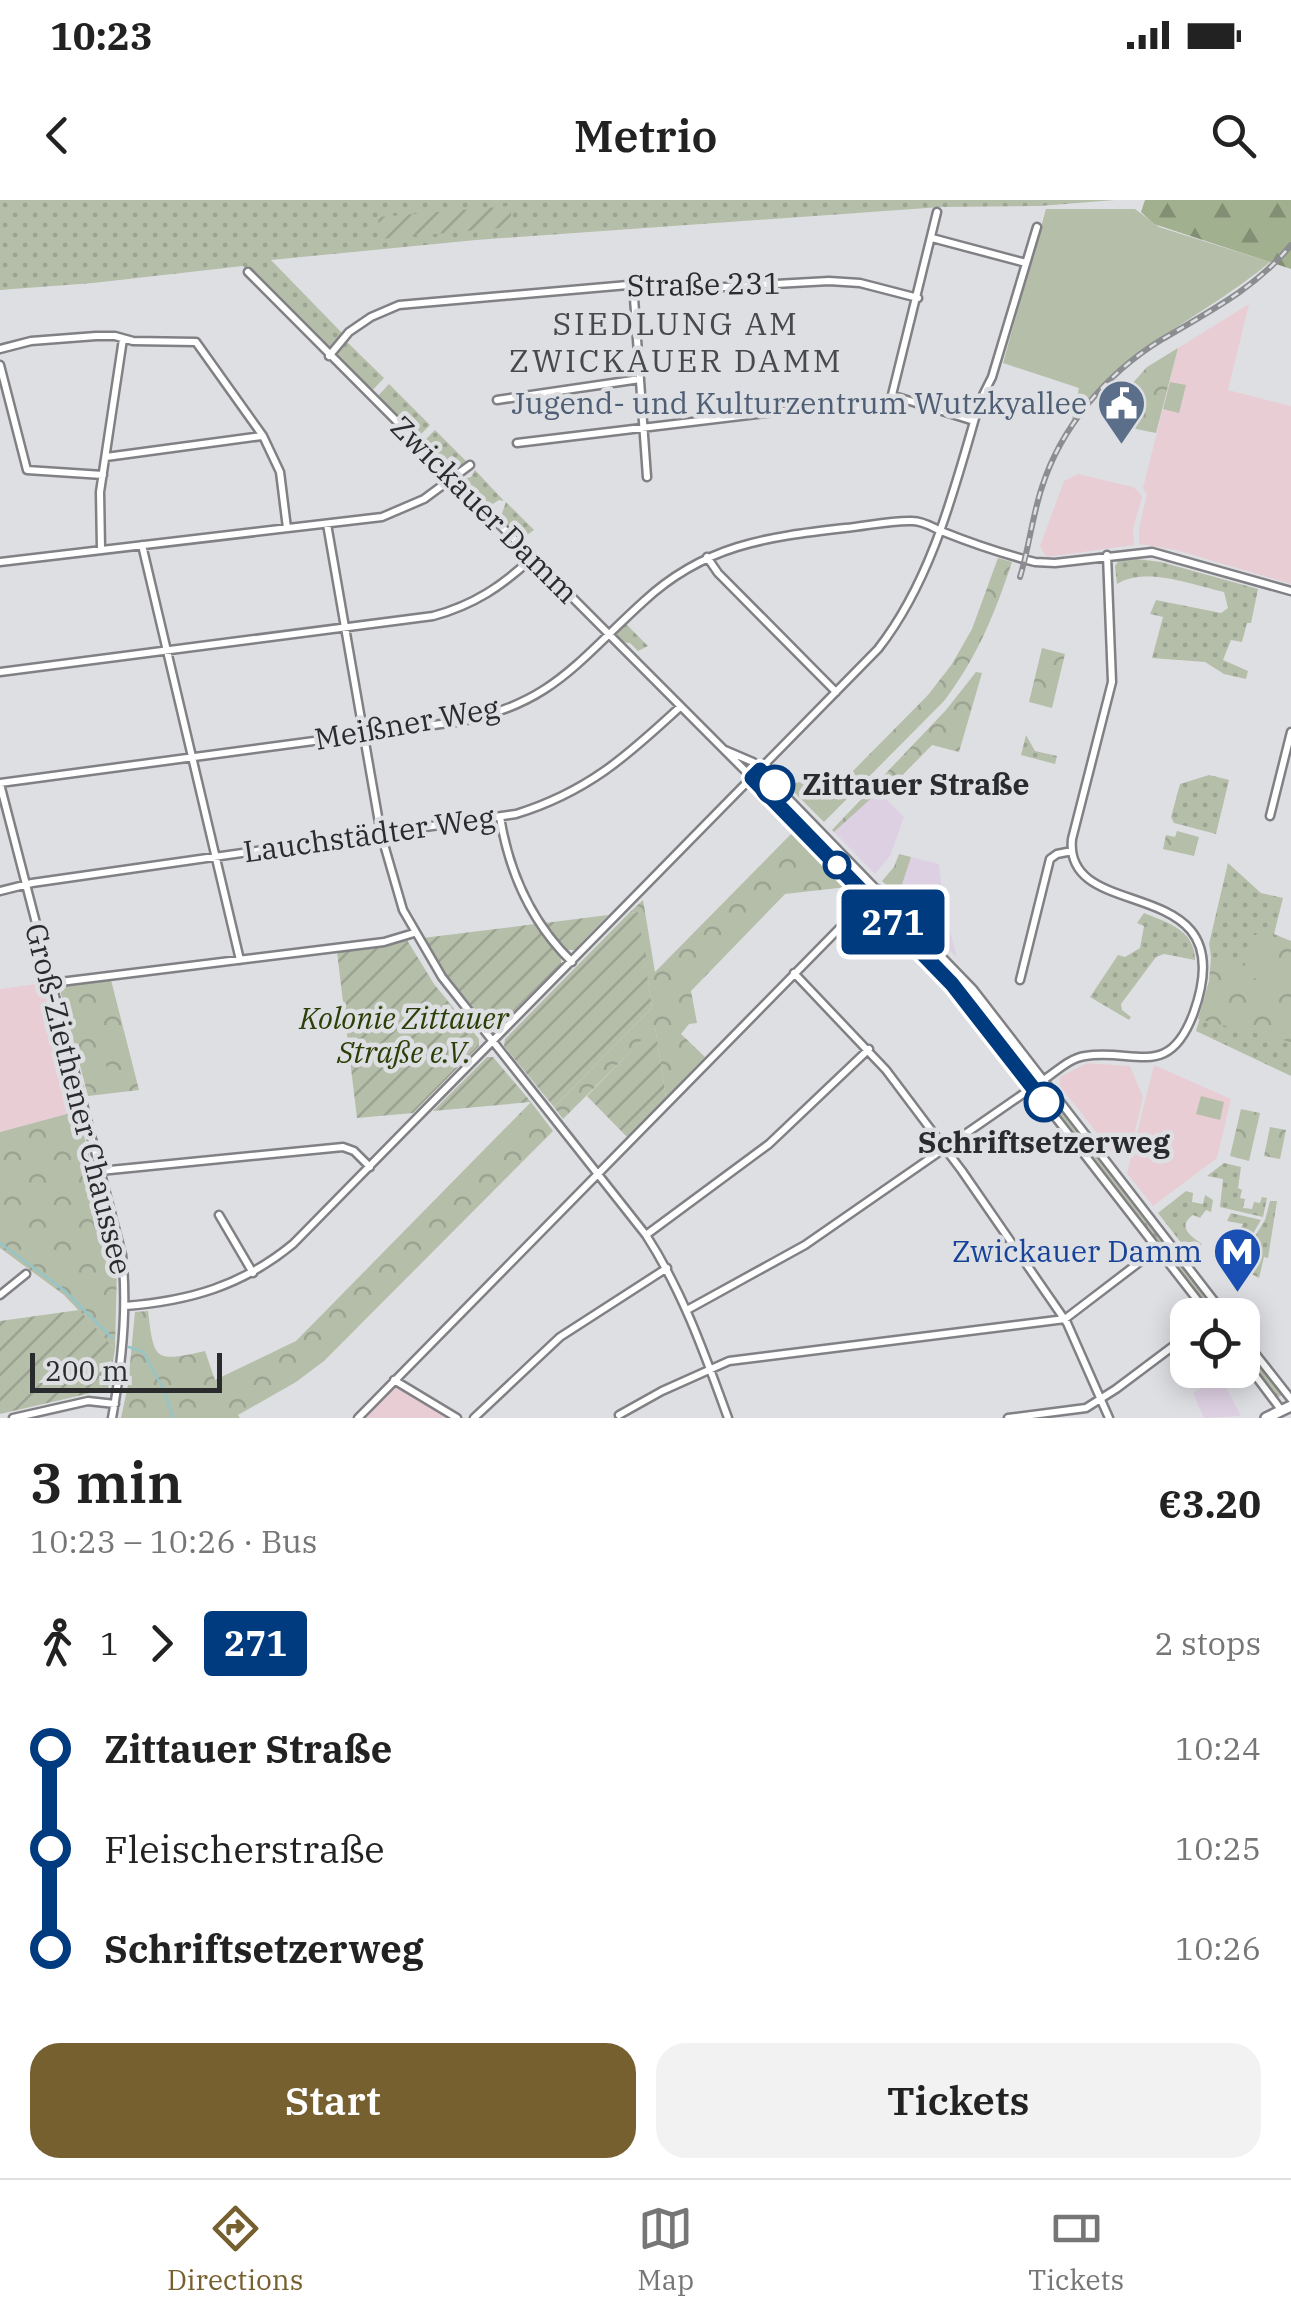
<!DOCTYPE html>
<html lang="en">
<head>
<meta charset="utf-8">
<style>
  body { margin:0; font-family:"IBM Plex Serif",serif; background:#f2f2f2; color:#222; height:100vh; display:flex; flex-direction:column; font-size:38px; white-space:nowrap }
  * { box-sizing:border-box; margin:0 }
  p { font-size:32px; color:#767676 }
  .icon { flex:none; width:55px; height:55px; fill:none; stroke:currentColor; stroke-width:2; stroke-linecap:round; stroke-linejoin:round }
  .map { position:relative; height:1218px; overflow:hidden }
  .panel { display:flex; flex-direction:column; background:#fff; flex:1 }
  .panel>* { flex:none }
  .badge { padding:0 20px; border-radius:8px; font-size:35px; line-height:65px }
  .controls { position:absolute; left:1170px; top:1098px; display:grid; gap:20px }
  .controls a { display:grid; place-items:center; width:90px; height:90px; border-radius:20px; background:#fff; box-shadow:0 5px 25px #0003; font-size:50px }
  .scale { position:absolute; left:30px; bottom:25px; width:192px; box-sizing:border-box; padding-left:10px; border:5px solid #2a2b2c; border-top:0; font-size:28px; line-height:35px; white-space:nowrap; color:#2a2b2c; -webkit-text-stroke:8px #dedfe3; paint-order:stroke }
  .map>.badge { position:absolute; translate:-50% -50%; box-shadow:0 0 0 5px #fff }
  .legs { display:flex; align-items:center; gap:15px; height:110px; padding:0 30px; font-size:32px }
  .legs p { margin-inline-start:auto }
  .overview { display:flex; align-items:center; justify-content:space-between; height:170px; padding:0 30px }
  h1 { font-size:55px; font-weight:600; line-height:75px }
  .primary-button { display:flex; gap:20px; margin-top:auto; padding:20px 30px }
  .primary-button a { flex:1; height:115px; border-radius:30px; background:#776030; color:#fff; font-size:40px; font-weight:600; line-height:115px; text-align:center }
  .primary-button a+a { background:#f2f2f2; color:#222 }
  ul { padding:0 30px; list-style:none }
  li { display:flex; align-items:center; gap:35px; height:100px; font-size:38px }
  li i { display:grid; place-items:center; width:15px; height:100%; margin:0 12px; background:currentColor }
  li i::after { content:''; width:25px; height:25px; margin:-12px; border:8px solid; border-radius:50%; background:#fff }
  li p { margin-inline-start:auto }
  li:first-child i { background:linear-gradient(#0000 50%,currentColor 0) }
  li:last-child i { background:linear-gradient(currentColor 50%,#0000 0) }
  .status { display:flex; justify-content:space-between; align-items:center; height:70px; padding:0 50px; background:#fff; direction:ltr }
  .status svg { height:28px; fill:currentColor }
  header { display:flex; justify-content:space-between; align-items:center; height:130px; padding:0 30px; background:#fff; font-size:45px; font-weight:600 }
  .tab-bar { display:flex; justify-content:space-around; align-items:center; height:140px; border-top:2px solid #e0e0e0; background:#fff; font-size:28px; color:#767676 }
  .tab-bar a { display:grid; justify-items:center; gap:5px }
  .tab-bar .active { color:#776030 }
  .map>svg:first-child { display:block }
</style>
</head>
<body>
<div class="status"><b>10:23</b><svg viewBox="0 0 49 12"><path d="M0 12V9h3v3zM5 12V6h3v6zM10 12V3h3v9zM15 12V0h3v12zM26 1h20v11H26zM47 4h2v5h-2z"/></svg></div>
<header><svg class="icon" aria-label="back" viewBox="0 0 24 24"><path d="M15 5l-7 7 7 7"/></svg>Metrio<svg class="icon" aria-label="search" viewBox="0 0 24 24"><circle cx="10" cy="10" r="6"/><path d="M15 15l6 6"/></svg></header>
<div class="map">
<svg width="1291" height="1218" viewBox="0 0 1291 1218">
  <defs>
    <pattern id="grass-dots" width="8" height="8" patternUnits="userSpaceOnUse" patternTransform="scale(2.5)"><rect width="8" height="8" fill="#b5bea9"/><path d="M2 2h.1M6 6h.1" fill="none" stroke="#9ca392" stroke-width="1.8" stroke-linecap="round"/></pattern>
    <pattern id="forest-firs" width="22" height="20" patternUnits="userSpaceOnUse" patternTransform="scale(2.5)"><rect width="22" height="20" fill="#a1b08e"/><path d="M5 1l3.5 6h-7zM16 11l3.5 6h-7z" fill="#838f74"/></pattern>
    <pattern id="park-crowns" width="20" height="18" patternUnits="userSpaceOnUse" patternTransform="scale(2.5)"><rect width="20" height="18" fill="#b5bea9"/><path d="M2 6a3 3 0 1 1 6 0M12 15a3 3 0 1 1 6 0" fill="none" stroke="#9ca392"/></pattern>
    <pattern id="garden-furrows" width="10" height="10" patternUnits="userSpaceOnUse" patternTransform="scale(2.5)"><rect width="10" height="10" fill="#b5bea9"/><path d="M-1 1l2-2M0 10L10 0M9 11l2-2" fill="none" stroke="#9ca392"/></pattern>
  </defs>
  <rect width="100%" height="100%" fill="#dedfe3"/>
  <path fill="#ded0e3" d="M874,587L904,617L890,656L875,674L832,630Z
    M911,657L939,664L944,708L957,758L898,697Z
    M1213,1170H1217L1241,1216L1204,1218L1193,1193L1207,1185L1203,1178Z"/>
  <path fill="#e8ced4" d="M1249,104L1228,190L1291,206V384L1176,350L1139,344V328L1147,294L1143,288L1178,148Z
    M1078,274L1133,287L1138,291L1142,297L1133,329L1134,345L1046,357L1040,346L1064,281Z
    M44,783L78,911L0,932V789Z
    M1087,863L1130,866L1143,897L1134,935L1111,951L1060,886V877Z
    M1154,865L1231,899L1217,958L1153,1006L1127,973Z
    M393,1188H398L448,1218H364Z"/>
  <path fill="url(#grass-dots)" d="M0,0H1115L1040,6L941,7L476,40L271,60L343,134L329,153L243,66L93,83L0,90Z
    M345,140L384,178L369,194L338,160L337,152Z
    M389,184L430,225L419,236L378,196Z
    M435,230L468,263L454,274L421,244Z
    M475,270L504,301L499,300L488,307L467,287L464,279L471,277Z
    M506,302L534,330L520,340L500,319Z
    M1137,359L1161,362L1258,389L1251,423H1247L1242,442L1231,440L1223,460L1248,471L1246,479L1224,474L1205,462L1152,458L1163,417L1150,414L1156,400L1221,413L1228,408L1224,392C1193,385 1145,366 1117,384L1115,366L1119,360Z
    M626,424L648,446L638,451L630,443L619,442L616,435Z
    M1026,535L1035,551L1057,556L1055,564L1021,555Z
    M1209,575L1229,580L1216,634L1174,623L1171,617L1180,584Z
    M766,579L867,682L863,687L762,584Z
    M1228,663L1261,693L1283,698L1274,734L1291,741V756L1251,746L1241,780L1291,835V876L1196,831C1204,804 1216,773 1209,744Z
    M884,698L948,764L1046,887L1041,890L955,782L879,703Z
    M1144,713C1168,723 1195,730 1195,760L1164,754L1156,757L1121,804L1122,810L1131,817L1129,820L1090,797L1118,755L1125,757L1140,748L1144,726L1137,723Z
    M1050,891L1176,1055L1171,1060L1044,894Z
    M1224,963L1241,967L1238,988L1242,990L1240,998L1245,999L1243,1008L1252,1009L1254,1002L1260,1003L1262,997L1267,998L1263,1017L1220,1007L1223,979L1207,976Z
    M1186,991L1193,993L1192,1002L1203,1004L1205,995L1213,1000L1211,1012L1206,1010L1200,1018L1193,1015C1176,1027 1192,1037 1202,1044L1199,1055L1193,1058L1158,1013Z
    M1270,1001H1277L1268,1058L1264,1057L1259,1078L1237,1066L1265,1020Z
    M1231,1013L1261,1020L1237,1061L1236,1036L1243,1024L1227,1021Z
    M1179,1060L1222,1115H1213L1174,1064Z
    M1242,1141L1285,1194L1276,1198L1243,1153Z"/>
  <path fill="url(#forest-firs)" d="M1145,0H1291V69L1154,24L1141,12Z"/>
  <path fill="url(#park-crowns)" d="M1178,148L1156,233L1136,229L1115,203L1147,167Z
    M998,358L1012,362C995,413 977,458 944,501L824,622L786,584L848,576L928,495L952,464L972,429Z
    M1042,448L1065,454L1052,508L1029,502Z
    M976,472L982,473L959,552L932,545L882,596L876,594L834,632L832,630L946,510Z
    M1177,631L1199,637L1194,656L1163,649L1166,635L1175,637Z
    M793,632L847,687L785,694L691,791L697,823L689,824L681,834L705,857L666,897L655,827L563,919L554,907L652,808L637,712L629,713L643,700L655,772Z
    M899,654L911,657L898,697L882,681L894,667Z
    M1253,733L1291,743V842L1198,819L1209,781L1211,758L1245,766Z
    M111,780L139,890L88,896L59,786Z
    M531,902L553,931L324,1161L296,1182L238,1215L240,1218H121L128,1185L135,1112L148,1111C154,1162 155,1162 205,1151L215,1180L296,1141Z
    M1241,909L1260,913L1249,961L1230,956Z
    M78,911L117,1067L115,1149L64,1095L0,1048V932Z
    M1270,927L1286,930L1280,959L1264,956Z"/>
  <path fill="url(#garden-furrows)" d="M511,6V27L380,39L378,17Z
    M638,712L652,808L554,907L504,846L505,839L629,713Z
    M608,715L574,750H567L545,723Z
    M535,724L561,756V764L496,829H490L443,770L423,738Z
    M407,740L434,784L479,839V846L413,913L357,918L337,752Z
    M655,826L666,897L627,937L587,896Z
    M487,857H493L531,902L433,911Z
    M79,1110L115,1149L108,1189L0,1214V1121Z"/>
  <path fill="#b5bea9" d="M1046,9H1135L1159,27L1270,62C1202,119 1122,148 1071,223L1079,188L1003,163Z
    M1170,182L1186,185L1179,213L1163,209Z
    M1253,752L1281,759L1275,784L1246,776Z
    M103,850L109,878L90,882L85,854Z
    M1201,896L1224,902L1220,920L1196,914Z"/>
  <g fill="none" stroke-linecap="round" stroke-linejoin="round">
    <path stroke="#95c5c6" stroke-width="2.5" d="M0,1043L64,1090L112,1138
      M129,1147L143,1152L164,1190L173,1218"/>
    <defs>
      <path id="minor" d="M932,38L1026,63
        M248,72L814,640L952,784L1209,1115
        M636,92L634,98L647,277
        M0,149L31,141L96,136H115L133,141L196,142L263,236L280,272L287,328
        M329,156L349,132L371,117L399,105L628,85L636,92L829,81L860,83L918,98
        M0,165L27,270L103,275
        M894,196L974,221
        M497,200L640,179
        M517,243L833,205L888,211L937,12
        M106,257L262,236
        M327,324L381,634L403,710L442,777L646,1035C683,1092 705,1155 728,1218
        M142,345L240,760
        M101,349L100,292L123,139
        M707,357L718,373L836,492
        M0,362L382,317L424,299L470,265
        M0,472L433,416C474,405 502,386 532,358
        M725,550L753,562L973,789L1225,1115
        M0,583L456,522C550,506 578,461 643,402C704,345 766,337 845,328C867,326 891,320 913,321C923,321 932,327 941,331C971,343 1003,354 1035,362L1055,363L1152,352L1291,391
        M0,584L122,1055C128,1109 122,1164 112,1218
        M1270,616L1291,532
        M500,617C509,672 532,723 572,762
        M0,691L32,683L516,614C587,592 626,557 680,507
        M794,773L886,870L962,971L1067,1123L1109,1218
        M1020,780L1050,659L1057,654L1072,651
        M52,783L384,742L414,733
        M1045,879C1057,871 1070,858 1085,856C1135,848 1169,881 1194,812C1245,668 1063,727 1072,639L1112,482L1107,355
        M100,971L343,947L354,951L370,967
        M219,1015L253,1073
        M646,1035L769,944L869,849
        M0,1095L26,1074
        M125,1106C189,1101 242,1086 293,1044L878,449C933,379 955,286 980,201L992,177L1037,27
        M687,1110L805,1045L1033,887
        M1242,1137L1291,1199
        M1242,1158L1282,1211
        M394,1180L457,1218
        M619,1215L662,1191L729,1161L1065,1119L1158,1048
        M13,1218L88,1201L115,1204
        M358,1218L878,689
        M474,1218L560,1137L667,1068
        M1008,1218L1086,1208L1116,1189L1188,1135"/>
      <path id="major" d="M1266,1218L1291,1206"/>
    </defs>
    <use href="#minor" stroke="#818185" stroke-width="11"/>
    <use href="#major" stroke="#818185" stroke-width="14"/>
    <use href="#minor" stroke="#fff" stroke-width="6"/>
    <use href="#major" stroke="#fff" stroke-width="9"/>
    <defs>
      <path id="rail" d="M1020,377C1029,348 1032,317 1042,287C1061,227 1107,173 1161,140C1208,112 1255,89 1291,45"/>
    </defs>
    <use href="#rail" stroke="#8c8d90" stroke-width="6"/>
    <use href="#rail" stroke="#dedfe3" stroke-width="2.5" stroke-dasharray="8" stroke-linecap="butt"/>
  </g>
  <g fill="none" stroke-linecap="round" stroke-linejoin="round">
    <defs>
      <path id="line-1" d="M775,585L760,570L752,578L952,784L1044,902"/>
    </defs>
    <use href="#line-1" stroke="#fff" stroke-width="22"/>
    <use href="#line-1" stroke="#003b80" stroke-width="15"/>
  </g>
  <defs>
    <symbol id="civic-pin" viewBox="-11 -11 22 30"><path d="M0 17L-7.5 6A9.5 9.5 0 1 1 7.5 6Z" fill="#5c6f8a" stroke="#dedfe3"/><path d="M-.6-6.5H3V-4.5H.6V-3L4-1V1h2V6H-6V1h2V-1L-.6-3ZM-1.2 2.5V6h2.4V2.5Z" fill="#fff"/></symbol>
    <symbol id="metro-pin" viewBox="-11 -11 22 30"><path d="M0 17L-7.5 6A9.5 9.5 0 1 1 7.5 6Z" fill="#1a4fb4" stroke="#dedfe3"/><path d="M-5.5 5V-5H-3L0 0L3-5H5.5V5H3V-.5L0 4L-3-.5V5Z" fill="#fff"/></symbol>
  </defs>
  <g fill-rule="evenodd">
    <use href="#civic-pin" x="1094" y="176" width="55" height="75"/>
    <use href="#metro-pin" x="1210" y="1024" width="55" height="75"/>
  </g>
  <g fill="#fff" stroke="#003b80" stroke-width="5">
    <circle cx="775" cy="585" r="18"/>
    <circle cx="837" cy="665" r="12"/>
    <circle cx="1044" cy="902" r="18"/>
  </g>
  <g text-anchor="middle" stroke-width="9" stroke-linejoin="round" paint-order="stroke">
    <g font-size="30" fill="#2a2b2c" stroke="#dedfe3">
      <text transform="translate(704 85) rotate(-1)" y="10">Straße 231</text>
      <text transform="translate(484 310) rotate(45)" y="10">Zwickauer Damm</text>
      <text transform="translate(407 524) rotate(-10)" y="10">Meißner Weg</text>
      <text transform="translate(369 635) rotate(-8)" y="10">Lauchstädter Weg</text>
      <text transform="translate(78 899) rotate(76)" y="10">Groß-Ziethener Chaussee</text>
    </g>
    <g font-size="30" fill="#4e5e75" stroke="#dedfe3" text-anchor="end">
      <text x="1087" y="214">Jugend- und Kulturzentrum Wutzkyallee</text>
    </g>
    <g font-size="30" font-weight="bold" fill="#2a2b2c" stroke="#dedfe3" text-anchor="start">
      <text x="802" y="595">Zittauer Straße</text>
      <text x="1044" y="953" text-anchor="middle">Schriftsetzerweg</text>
    </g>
    <g font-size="30" font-style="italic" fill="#2c3f08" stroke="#dedfe3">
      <text x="404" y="829">Kolonie Zittauer<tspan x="404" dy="34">Straße e.V.</tspan></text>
    </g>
    <g font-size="30" fill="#164399" stroke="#dedfe3" text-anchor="end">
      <text x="1202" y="1062">Zwickauer Damm</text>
    </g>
    <g font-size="32" letter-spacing="2.5" fill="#49494d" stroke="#dedfe3">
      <text x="676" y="135">SIEDLUNG AM<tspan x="676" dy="37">ZWICKAUER DAMM</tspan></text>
    </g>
  </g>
</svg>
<div class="controls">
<a><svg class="icon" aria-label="locate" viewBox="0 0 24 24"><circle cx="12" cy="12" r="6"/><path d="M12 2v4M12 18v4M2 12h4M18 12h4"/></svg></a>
</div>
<div class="scale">200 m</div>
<b class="badge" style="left:893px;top:722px;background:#003b80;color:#fff">271</b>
</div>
<section class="panel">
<div class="overview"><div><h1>3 min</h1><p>10:23 – 10:26 · Bus</p></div><b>€3.20</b></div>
<div class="legs"><svg class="icon" aria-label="walk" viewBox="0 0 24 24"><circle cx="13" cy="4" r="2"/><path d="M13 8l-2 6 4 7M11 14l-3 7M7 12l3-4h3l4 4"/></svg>1<svg class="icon" aria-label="forward" viewBox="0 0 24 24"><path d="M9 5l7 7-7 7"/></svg><b class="badge" style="background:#003b80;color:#fff">271</b><p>2 stops</p></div>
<ul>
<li><i style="color:#003b80"></i><b>Zittauer Straße</b><p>10:24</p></li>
<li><i style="color:#003b80"></i><span>Fleischerstraße</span><p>10:25</p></li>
<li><i style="color:#003b80"></i><b>Schriftsetzerweg</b><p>10:26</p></li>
</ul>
<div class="primary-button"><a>Start</a><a>Tickets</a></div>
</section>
<nav class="tab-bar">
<a class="active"><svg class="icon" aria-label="directions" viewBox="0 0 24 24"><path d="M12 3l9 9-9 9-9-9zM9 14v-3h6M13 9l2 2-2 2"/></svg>Directions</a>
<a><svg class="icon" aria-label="map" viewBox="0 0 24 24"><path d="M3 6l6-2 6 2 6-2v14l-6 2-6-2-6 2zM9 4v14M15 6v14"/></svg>Map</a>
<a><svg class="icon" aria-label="tickets" viewBox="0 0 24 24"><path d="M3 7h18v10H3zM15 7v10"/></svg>Tickets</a>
</nav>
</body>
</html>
